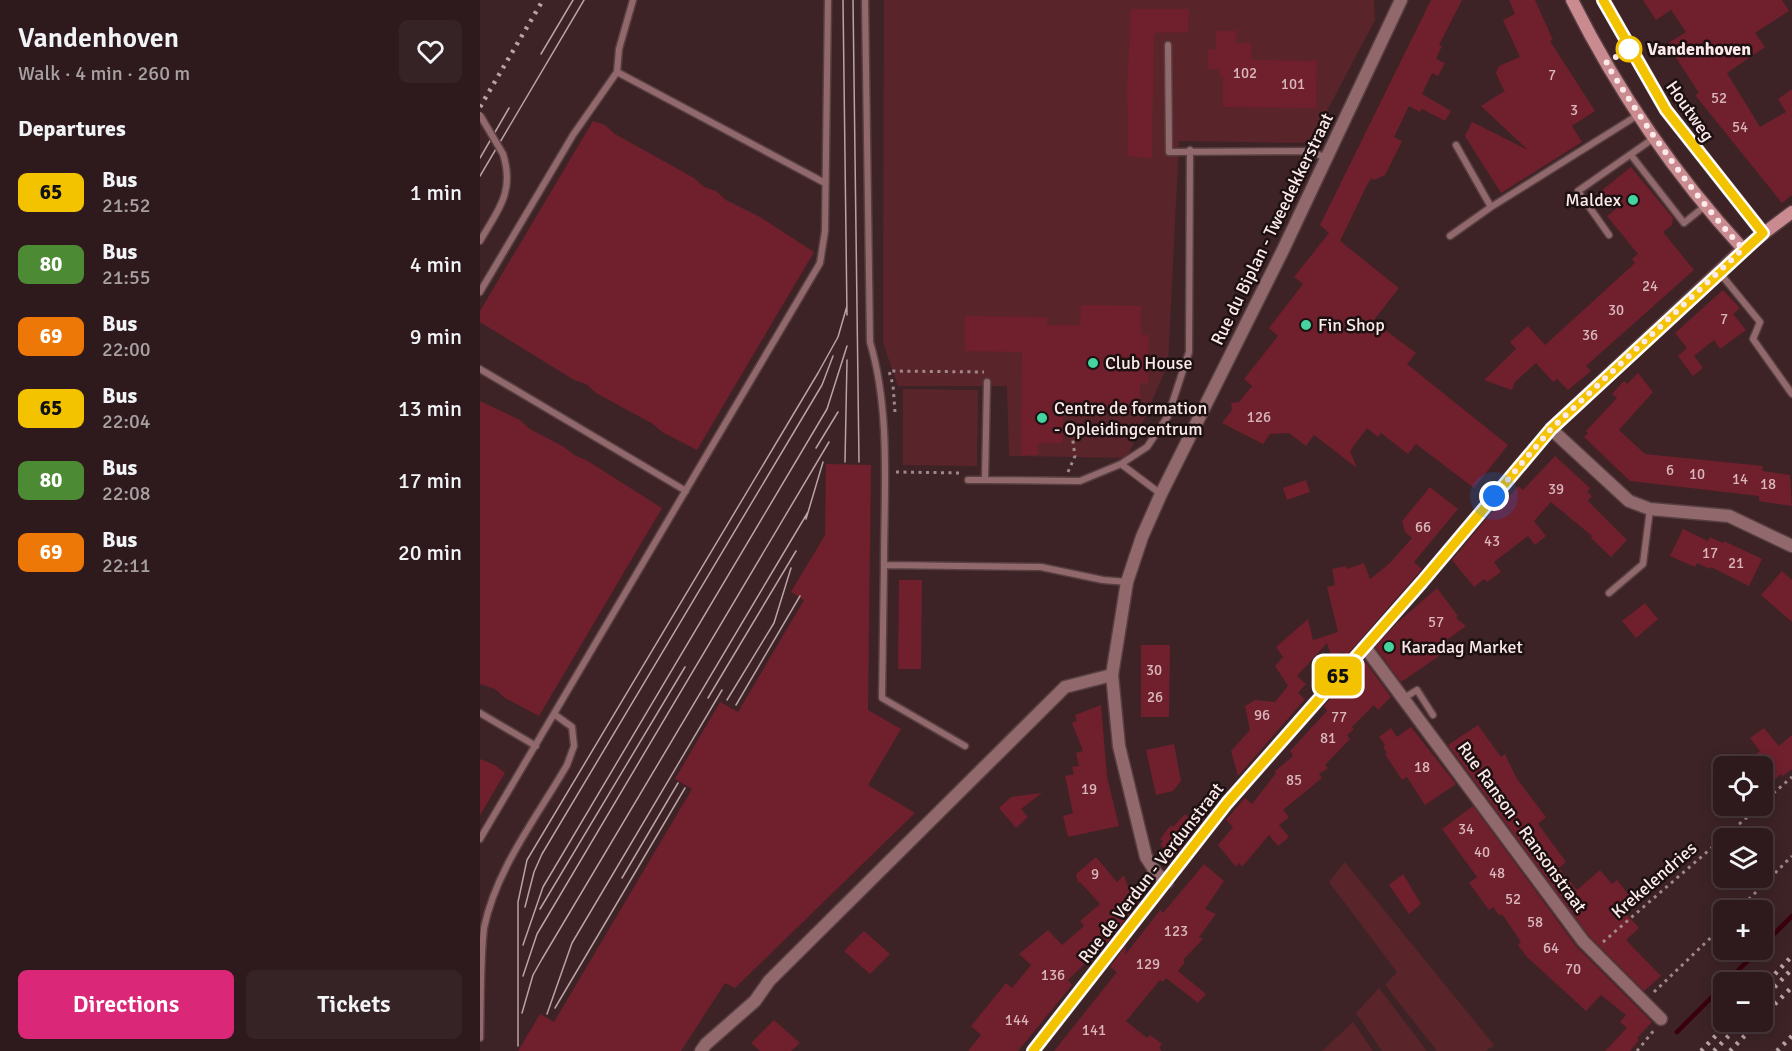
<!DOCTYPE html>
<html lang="en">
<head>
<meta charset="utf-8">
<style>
  body { margin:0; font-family:Signika,sans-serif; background:#362325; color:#f1f3f6; height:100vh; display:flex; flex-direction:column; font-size:22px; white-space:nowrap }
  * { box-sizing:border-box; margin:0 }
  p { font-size:20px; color:#a7a1a3 }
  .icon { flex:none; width:33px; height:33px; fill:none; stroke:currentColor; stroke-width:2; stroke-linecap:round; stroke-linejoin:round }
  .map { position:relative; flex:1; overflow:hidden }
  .sheet { display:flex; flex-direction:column; background:#2e1a1c; width:480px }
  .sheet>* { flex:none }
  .badge { padding:0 12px; border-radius:9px; font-size:21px; line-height:39px }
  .controls { position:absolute; left:1233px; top:756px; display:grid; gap:12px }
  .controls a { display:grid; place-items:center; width:60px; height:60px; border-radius:9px; background:#2e1a1c; box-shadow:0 3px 15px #0003,0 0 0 2px #49383b; font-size:30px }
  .you { position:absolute; width:30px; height:30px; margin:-15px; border:4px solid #fff; border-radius:50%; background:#1a73e8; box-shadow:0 0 0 9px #1a73e833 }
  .map>.badge { position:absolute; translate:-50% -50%; box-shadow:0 0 0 3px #fff }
  h2 { padding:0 18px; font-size:22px; line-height:54px }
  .round { display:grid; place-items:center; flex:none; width:63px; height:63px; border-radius:9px; background:#362325 }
  .summary { display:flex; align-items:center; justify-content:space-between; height:102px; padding:0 18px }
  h1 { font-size:28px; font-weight:600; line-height:45px }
  .button { display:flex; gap:12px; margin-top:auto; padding:12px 18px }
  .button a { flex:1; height:69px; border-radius:9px; background:#db2777; color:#fff; font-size:24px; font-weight:600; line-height:69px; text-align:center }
  .button a+a { background:#362325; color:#f1f3f6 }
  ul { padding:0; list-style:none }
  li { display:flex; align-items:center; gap:18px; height:72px; padding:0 18px }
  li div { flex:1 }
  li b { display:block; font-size:22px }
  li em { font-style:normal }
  li .badge { min-width:66px; font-weight:700; text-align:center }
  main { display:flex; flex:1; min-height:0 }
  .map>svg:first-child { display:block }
</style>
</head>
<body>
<main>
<section class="sheet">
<div class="summary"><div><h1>Vandenhoven</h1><p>Walk · 4 min · 260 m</p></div><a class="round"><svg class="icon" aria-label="heart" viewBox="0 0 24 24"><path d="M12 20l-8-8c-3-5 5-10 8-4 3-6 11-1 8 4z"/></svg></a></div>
<h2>Departures</h2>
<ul>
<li><span class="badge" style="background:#f3c300;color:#111">65</span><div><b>Bus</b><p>21:52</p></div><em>1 min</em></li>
<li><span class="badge" style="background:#4c8b33;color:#fff">80</span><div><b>Bus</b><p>21:55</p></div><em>4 min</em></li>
<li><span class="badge" style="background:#ed7807;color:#fff">69</span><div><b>Bus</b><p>22:00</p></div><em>9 min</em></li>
<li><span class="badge" style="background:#f3c300;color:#111">65</span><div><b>Bus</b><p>22:04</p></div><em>13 min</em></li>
<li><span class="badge" style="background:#4c8b33;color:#fff">80</span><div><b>Bus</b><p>22:08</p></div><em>17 min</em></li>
<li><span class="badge" style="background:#ed7807;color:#fff">69</span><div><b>Bus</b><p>22:11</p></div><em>20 min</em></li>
</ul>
<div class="button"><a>Directions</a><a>Tickets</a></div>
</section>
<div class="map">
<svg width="1312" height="1051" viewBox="0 0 1312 1051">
  <rect width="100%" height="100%" fill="#3d2326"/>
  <path fill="#5a242b" d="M404,0H894L895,20L830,143L699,141L688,364L647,458L529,456L527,386H418L403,343Z
    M423,389L498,390L497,466L423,465Z
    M865,862L1014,1045L1006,1051H957L905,985L917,972L849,882Z
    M899,988L947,1051H902L876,1013Z
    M873,1022L893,1051H842Z"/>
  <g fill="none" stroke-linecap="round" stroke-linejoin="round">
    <path stroke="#39000c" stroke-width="4.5" d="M1282,946L1312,916
      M1246,982L1279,950
      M1197,1032L1244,985"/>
  </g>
  <path fill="#701f2d" d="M951,0H982L959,45L962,46L956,59L965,63L958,76L952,73L942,94L971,111L965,121L942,109L940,112L929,106L914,137L922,141L905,175L894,180L892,178L888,183L860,241L919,288L893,321L936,353L927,364L1028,445L994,488L936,444L928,454L901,433L898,437L887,428L870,451L877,468L834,435L826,446L809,433L790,434L783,444L742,423L752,410L751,403L759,402L772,386L764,379L798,336L789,328L823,284L814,277L849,233L840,225Z
    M1029,0H1055L1073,40L1070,41L1115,111L1092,126L1102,142L1021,193L985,136L992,122L1048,150L1001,106L1023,92L1025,93L1016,73L1019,66L1040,57L1023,20L1035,14Z
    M1163,0H1302L1309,11L1275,33L1285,47L1247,73L1280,127L1306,112L1298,99L1312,89V195L1302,203L1215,95L1219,93L1187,44L1206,32L1191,10L1176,20Z
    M651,9H709L708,32L674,33L672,158L648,156L647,88Z
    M736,31H757L756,43H771V60L837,61L836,108L743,107V77H740V69H728V50L736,49Z
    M113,121L125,125L135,134L214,178L224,187L236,191L246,200L280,217L334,252L217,450L182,432L173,424L116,393L106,384L94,380L0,322V311Z
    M1151,167L1193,218L1192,225L1183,232L1214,270L1106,366L1111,371L1088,390L1077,379L1073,382L1056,363L1035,382L1032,390L1004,380L1036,349L1030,342L1048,326L1065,345L1155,263L1152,259L1158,254L1127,216L1136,209L1121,191Z
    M1243,290L1260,308L1253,314L1266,330L1240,349L1234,340L1214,356L1223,368L1213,376L1198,356L1207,348L1195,333Z
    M601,305L661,306V335H669L668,383H660V412L583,411L582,443H558V455H541L542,352L485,351V316L567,317V325H600Z
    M1158,373L1173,392L1139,430L1165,454L1283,466L1282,471L1310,475L1312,506L1279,501V496L1150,481L1104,437L1108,433L1106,431L1137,398L1132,394L1144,381L1147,384Z
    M0,401L40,420L50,429L84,447L94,455L106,460L182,508L59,716L25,698L15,689L0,684Z
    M1075,456L1110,488L1107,492L1112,496L1108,501L1147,540L1131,557L1111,538L1112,536L1071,502L1054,521L1066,536L1055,545L1048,536L1014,562L1021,572L1007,582L1004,579L994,587L972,560L1021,501L1024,503L1038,486L1043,490Z
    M346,464L391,465L388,710L421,729L388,785L435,813L255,988L245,983L201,1051H38L60,1014L74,1022L212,789L195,779L240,702L258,712L324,600L311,592L345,535Z
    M826,480L830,492L807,500L803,488Z
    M950,487L978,509L934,562L942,569L866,656L864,652L851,656L847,643L817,676L826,684L818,693L825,699L758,776L751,751L770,730L765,706L775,700L795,702L808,686L795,666L803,657L796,647L828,619L833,640L858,632L847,587L855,585L852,569L866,566L867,569L884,563L890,579L909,564L932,538L925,532L922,521Z
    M1203,529L1228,541L1230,537L1243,543L1244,541L1282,559L1269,586L1231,567L1230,569L1217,563L1215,567L1190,556Z
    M1302,571L1312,580V622L1281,595Z
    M419,580H442L441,669H418Z
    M957,588L978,616L976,618L986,626L960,645L965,652L921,682L895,647L917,623Z
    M1165,603L1178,619L1156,638L1142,621Z
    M661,645H690L689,717H661Z
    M884,660L911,697L898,710L894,705L872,727L874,729L867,735L870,739L845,765L848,768L839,774L842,778L803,810L809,817L799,825L809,837L798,846L789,835L762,867L759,863L756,867L738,845L753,827L746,820L765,798L772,804L796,773L794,772L813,756L810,751L847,711L844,706Z
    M621,705L627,777L639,826L588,837L583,816L593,813L585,776L594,774L592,767L599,766L596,753L603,751L592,723L597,721L595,715Z
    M998,725L1021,757L1025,754L1037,779L1066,817L1058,824L1086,862L1079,868L1097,890L1120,870L1132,884L1137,880L1153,900L1142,909L1159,928L1146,940L1181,976L1164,991L1109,936L968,745Z
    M931,727L976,784L945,805L927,777L922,780L905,754L907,753L903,747L905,745L899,737L911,728L917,737Z
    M1284,728L1299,746L1312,735V769L1303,776L1301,774L1282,790V766H1262L1280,751L1270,738Z
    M694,744L701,781L693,791L676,795L666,750Z
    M0,759L15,765L25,773L0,815Z
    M562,793L541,809L548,817L536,828L519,808L531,797Z
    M993,806L1096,946L1172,1022L1157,1038L1159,1040L1150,1051H1125L1147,1028L1140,1022L1146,1015L1121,995L1106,1011L1047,957L1038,945L1041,942L1022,914L1020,916L1013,907L1009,910L989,883L997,877L962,829Z
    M705,814L716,824L694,858L680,845L683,841L680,839L691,825L693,827Z
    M616,857L637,882L644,875L653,902L652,911L612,962L610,959L588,980L592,985L538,1051H488L501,1035L491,1026L526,983L532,988L551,965L539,954L568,930L582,945L604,926L600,921L620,904L601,883L598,882L596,874Z
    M724,864L744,881L725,909L736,914L719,937L723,939L703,960L705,962L698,971L726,994L718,1003L686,978L683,982L680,980L646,1021L667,1038L670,1035L682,1044L679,1048L682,1051H574L637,972L630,967L646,945L645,955L680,910L683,913Z
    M923,874L941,904L929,914L909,885Z
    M384,931L410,954L390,974L364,951Z
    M294,1020L320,1043L311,1051H280L271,1043Z"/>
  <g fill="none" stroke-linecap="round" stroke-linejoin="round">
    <defs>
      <path id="lane" d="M385,0L390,342C411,413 404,491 404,565L561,567L623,580L647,582
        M688,45L689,152L830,151L846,158
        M137,72L345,183
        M976,145L1011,207
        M1151,155L1204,223L1225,206
        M1129,235L1098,191L1174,138
        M970,236L1011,207L1158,115
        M0,241C18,210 35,192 23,154
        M1239,272L1280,322L1273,339L1312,394
        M0,292L93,135L137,72L139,49L153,0
        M0,369L206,491
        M507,382L505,480L600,481L641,464L667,447L688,416L709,352L710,150
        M641,464L681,494
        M488,480H505
        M404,565L402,698L485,746
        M1129,593L1163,564L1170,509
        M924,698L937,690L953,715
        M0,713L56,746
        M0,839L340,263L345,231L348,0
        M0,1038C1,1003 0,963 4,928C16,869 57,817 87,765L94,746L92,727L74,714"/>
      <path id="street" d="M1071,429L1149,501L1170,509L1249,516L1312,546
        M885,647L1103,941L1181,1019
        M687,882L677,874L666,857L639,746L632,675L647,582L662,537L681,494L803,250L921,0
        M221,1051L226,1044L275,1001L289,981L585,687L632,675
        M553,1051L747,803L942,582L1071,429L1263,249"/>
      <path id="secondary" d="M1092,0C1137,90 1195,175 1263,249L1312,212
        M1123,0L1186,110L1283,233"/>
    </defs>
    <use href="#lane" stroke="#583f41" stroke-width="9"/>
    <use href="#street" stroke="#583f41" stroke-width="15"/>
    <use href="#secondary" stroke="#583f41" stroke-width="15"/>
    <path stroke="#9e888a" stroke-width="3" stroke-dasharray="3 4.5" stroke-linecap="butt" d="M415,412L413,385L409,371L504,372
      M416,472L481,473
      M588,472L595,456L591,427H667
      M1282,803L1312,777
      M1258,910L1312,856
      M1123,942L1280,806
      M1174,992L1244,925
      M1157,1051L1175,1029"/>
    <use href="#lane" stroke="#91696c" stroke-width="6"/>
    <use href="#street" stroke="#91696c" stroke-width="12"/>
    <use href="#secondary" stroke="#ca8b90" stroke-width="12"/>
    <path stroke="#b8a3a5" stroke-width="1.5" d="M363,0L367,315
      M373,0L379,462
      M61,54L93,0
      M0,158L29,108
      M0,176L104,0
      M336,448L358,412
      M365,462L367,360
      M326,519L343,462
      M228,698L316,551
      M247,700L294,623L311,568
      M256,705L320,596
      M142,878L198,783
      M45,907L54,872L62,854L342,385L353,356
      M60,909L205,667
      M43,945L63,887L347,409L367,346
      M43,976L57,934L349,442
      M75,1008L205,788
      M42,1013L53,975L62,959L328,512
      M67,1014L92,943L242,690
      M38,1046V902L47,860L338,373L358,337L367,306"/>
    <path stroke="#b8a3a5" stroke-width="4.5" stroke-dasharray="3 6" stroke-linecap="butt" d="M0,107L63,0
      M1295,974L1312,956
      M1282,1000L1312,969
      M1282,1017L1312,987
      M1221,1051L1249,1022
      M1234,1051L1262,1022
      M1250,1051L1278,1022
      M1297,1051L1312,1036"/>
    <defs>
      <path id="lane-bridge" d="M0,115L23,154"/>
    </defs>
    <use href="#lane-bridge" stroke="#583f41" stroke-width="9" stroke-linecap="butt"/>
    <use href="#lane-bridge" stroke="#91696c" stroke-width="6"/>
  </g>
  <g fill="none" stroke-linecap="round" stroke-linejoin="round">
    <defs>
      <path id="line" d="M553,1051L747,803L942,582L1071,429L1283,233L1186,110L1123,0"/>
    </defs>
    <use href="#line" stroke="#fff" stroke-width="14"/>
    <use href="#line" stroke="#f3c300" stroke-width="9"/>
    <path stroke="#fce9ea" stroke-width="6" stroke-dasharray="0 10.8" d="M1014,496L1071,429L1263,249C1211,192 1167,129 1126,63L1149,49"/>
  </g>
  <circle fill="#fff" stroke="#f3c300" stroke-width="3" cx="1149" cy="49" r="12"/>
  <g fill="#45d49f" stroke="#1c1011" stroke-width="2">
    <circle cx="1153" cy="200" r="6"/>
    <circle cx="826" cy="325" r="6"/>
    <circle cx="613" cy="363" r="6"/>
    <circle cx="562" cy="418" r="6"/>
    <circle cx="909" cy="647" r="6"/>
  </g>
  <g text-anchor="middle" stroke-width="5" stroke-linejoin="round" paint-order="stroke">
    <g font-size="15" fill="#d9b6bb">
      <text x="765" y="78">102</text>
      <text x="1072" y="80">7</text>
      <text x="813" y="89">101</text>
      <text x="1239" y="103">52</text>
      <text x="1094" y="115">3</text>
      <text x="1260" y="132">54</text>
      <text x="1170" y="291">24</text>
      <text x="1136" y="315">30</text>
      <text x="1244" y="324">7</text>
      <text x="1110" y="340">36</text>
      <text x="779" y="422">126</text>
      <text x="1190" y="475">6</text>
      <text x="1217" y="479">10</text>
      <text x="1260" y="484">14</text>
      <text x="1288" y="489">18</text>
      <text x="1076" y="494">39</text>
      <text x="943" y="532">66</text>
      <text x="1012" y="546">43</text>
      <text x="1230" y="558">17</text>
      <text x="1256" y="568">21</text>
      <text x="956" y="627">57</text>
      <text x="674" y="675">30</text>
      <text x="675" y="702">26</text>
      <text x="782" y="720">96</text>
      <text x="859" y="722">77</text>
      <text x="848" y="743">81</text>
      <text x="942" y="772">18</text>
      <text x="814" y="785">85</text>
      <text x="609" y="794">19</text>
      <text x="986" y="834">34</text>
      <text x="1002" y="857">40</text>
      <text x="1017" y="878">48</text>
      <text x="615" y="879">9</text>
      <text x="1033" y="904">52</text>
      <text x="1055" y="927">58</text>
      <text x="696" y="936">123</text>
      <text x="1071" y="953">64</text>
      <text x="668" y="969">129</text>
      <text x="1093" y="974">70</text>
      <text x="573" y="980">136</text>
      <text x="537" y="1025">144</text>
      <text x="614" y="1035">141</text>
    </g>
    <g font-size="18" font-weight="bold" fill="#fce9ea" stroke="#1c1011" text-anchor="start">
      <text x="1167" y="55">Vandenhoven</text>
    </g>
    <g font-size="18" fill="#fce9ea" stroke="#1c1011">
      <text transform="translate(1210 111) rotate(55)" y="6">Houtweg</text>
      <text transform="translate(792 229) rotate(-64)" y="6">Rue du Biplan - Tweedekkerstraat</text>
      <text transform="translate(1042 827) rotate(54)" y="6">Rue Ranson - Ransonstraat</text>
      <text transform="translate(671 873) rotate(-52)" y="6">Rue de Verdun - Verdunstraat</text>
      <text transform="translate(1174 880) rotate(-41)" y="6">Krekelendries</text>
    </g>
    <g font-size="18" fill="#fce9ea" stroke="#1c1011" text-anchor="start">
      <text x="1141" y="206" text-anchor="end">Maldex</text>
      <text x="838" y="331">Fin Shop</text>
      <text x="625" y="369">Club House</text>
      <text x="574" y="414">Centre de formation<tspan x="574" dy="21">- Opleidingcentrum</tspan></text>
      <text x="921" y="653">Karadag Market</text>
    </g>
  </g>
</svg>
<div class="controls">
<a><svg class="icon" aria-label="locate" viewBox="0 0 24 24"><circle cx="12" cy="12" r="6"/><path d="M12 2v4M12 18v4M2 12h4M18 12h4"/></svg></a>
<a><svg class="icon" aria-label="layers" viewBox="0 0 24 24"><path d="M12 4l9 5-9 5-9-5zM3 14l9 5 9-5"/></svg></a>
<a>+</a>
<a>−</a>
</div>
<div class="you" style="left:1014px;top:496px"></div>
<b class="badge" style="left:858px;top:676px;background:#f3c300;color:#111">65</b>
</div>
</main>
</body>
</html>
